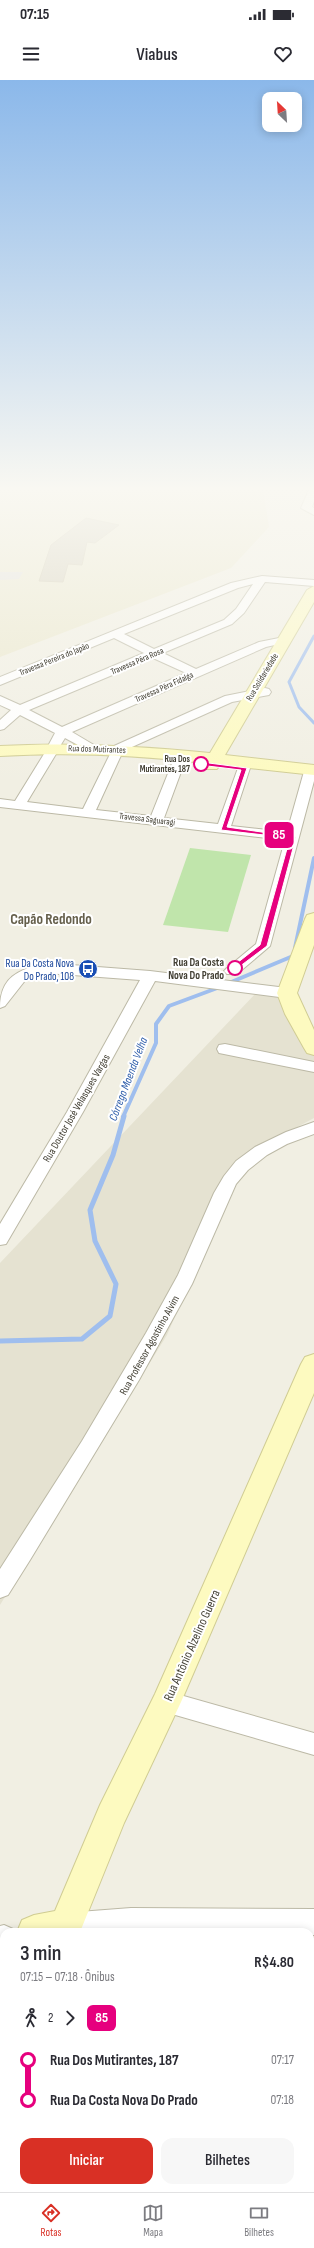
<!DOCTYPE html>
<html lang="pt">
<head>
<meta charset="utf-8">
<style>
  body { margin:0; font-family:"Sofia Sans Condensed",sans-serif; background:#f7f7f7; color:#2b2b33; height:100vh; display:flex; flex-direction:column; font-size:15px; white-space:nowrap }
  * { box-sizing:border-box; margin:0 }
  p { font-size:13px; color:#7c7c81 }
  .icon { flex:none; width:22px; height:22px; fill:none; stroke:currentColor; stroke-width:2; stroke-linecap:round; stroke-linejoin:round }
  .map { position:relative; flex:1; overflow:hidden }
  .panel { position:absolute; left:0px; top:1848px; width:314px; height:264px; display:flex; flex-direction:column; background:#fff; border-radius:12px 12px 0 0; box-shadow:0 2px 10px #0003 }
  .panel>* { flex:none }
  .badge { padding:0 8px; border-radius:6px; font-size:14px; line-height:26px }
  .needle { width:26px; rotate:335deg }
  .fabs { position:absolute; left:262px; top:12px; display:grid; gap:8px }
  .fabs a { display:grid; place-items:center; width:40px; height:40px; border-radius:8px; background:#fff; box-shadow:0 2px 10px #0003; font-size:20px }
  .map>.badge { position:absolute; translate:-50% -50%; box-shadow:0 0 0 2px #fff }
  .legs { display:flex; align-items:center; gap:6px; height:44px; padding:0 20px; font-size:13px }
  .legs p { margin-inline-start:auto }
  .head { display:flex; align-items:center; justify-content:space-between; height:68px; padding:0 20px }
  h1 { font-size:22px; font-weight:600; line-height:30px }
  .primary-button { display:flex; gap:8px; margin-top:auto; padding:8px 20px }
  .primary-button a { flex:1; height:46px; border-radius:12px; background:#d93025; color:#fff; font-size:16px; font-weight:600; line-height:46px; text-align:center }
  .primary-button a+a { background:#f7f7f7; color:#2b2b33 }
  ul { padding:0 20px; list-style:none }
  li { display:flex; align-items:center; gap:14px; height:40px; font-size:15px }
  li i { display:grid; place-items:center; width:6px; height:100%; margin:0 5px; background:currentColor }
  li i::after { content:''; width:10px; height:10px; margin:-5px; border:3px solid; border-radius:50%; background:#fff }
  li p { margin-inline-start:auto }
  li:first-child i { background:linear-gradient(#0000 50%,currentColor 0) }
  li:last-child i { background:linear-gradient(currentColor 50%,#0000 0) }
  .status { display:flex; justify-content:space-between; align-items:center; height:28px; padding:0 20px; background:#fff; direction:ltr }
  .status svg { height:11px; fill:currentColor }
  header { display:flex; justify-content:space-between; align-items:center; height:52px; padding:0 20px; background:#fff; font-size:18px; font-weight:600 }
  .dock { display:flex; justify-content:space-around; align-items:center; height:56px; border-top:1px solid #e1e1e2; background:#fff; font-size:11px; color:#7c7c81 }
  .dock a { display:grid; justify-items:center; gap:2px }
  .dock .on { color:#d93025 }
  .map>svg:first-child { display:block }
</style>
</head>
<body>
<div class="status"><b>07:15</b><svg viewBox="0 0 49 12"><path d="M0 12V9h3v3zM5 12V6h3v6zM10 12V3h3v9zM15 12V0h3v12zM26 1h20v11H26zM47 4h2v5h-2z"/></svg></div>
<header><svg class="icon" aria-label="menu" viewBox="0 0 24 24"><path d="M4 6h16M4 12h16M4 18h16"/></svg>Viabus<svg class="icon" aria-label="heart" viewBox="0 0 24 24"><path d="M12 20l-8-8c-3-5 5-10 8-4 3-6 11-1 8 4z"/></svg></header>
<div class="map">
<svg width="314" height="2112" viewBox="0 0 314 2112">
  <rect width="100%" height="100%" fill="#f1efe3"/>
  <path fill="#e5e2d1" d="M257,912L286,920L314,971V1038L277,1058L240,1089L167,1255L0,1525V1183Z
    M4,1854V2076L0,2078V1855Z"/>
  <path fill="#eae7cc" d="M0,410H263L269,447L231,488L0,577Z"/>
  <path fill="#c0e5ab" d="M190,768L251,775L228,852L163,845Z"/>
  <path fill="#e1e0db" d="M0,492H23L19,499L0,500Z"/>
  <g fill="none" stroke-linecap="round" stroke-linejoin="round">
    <path stroke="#9fbeee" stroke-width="3" d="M314,556L289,602L299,627L314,643"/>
    <path stroke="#9fbeee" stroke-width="4" d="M295,868L314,778
      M229,903L293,876
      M123,1037L156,963V944L169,926L220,907"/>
    <path stroke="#9fbeee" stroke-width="5" d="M0,1261L82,1259L110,1236L116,1204L95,1161L90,1130L113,1075L124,1036"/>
  </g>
  <path fill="#d2cdb8" stroke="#cdc6ac" d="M86,438L119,445L95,463L87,462L82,485L68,484L63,502L39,501L51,465Z"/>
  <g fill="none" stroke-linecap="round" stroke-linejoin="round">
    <defs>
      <path id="street" d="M309,410H314V421L312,427L314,428V435L301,428Z
        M262,496L314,500V506L265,502L244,533L232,544L163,573L196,589L259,562L284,557L290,560L288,562L266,567L72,652L99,668L97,671H89L65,658L57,671H55L56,674L27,722L83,729L114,666L225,616L265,608L269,609L271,612L269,615L232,622L123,671L96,730L151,736L173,681L179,677L185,681L164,738L218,744L238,688L244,684L250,688L231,746L287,752L303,695L304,692H314V701L270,866L237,894H227L224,891L227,888L256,864L285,760L0,727V719L15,721L44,674L48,671L47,668L55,653L20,635L4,649L0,650V640L11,630L0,625V616L20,625L144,573L114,558L0,605V597L231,503ZM253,504L236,529L224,540L154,569L124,554L238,508ZM153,578L186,593L62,647L29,630Z
        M45,883L150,891L287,908L292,910L295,913L292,916L287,918L155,901L83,1032L6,1164L0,1165V1144L67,1032L140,900L46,893L27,898L5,926L0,928C0,897 18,890 45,883Z
        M225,964L314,982V992L219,973L217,969L219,965Z
        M314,1042V1054L287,1064L267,1075L248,1090L236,1104L192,1204L139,1300L30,1480L8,1515L0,1518V1489L82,1361L146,1253L178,1195L214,1113L224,1096L236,1081L255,1067L286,1052Z
        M166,1611L314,1653V1675L158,1630L154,1622L158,1614Z
        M131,1828L314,1829V1855H310V1852H56L53,1846L57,1837L66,1833Z
        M4,1845L13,1849L14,1852H4V1871L0,1872V1846Z
        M244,2108H274L273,2112H243Z"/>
      <path id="secondary" d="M314,506V522L225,675L314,685V695L220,685L217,689H205L203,685L204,683C136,675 68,672 0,676V666C70,662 140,666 210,673L307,510Z
        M314,833V865L297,913L314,950V975L307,973L304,968L285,934L277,913L305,839L307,835Z
        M314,1274V1313L181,1622L124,1743L80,1852H17L22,1840L34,1835L55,1831L100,1725L155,1614L301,1284L305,1277Z
        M4,1967V2025L0,2027V1969Z
        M310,2041L314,2042V2079L310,2078Z
        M4,2060V2096L0,2097V2061Z"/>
    </defs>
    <use href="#street" stroke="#bcb9a6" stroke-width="2"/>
    <use href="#secondary" stroke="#d0cc93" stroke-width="2"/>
    <use href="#street" fill="#fff" fill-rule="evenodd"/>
    <use href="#secondary" fill="#fdfac0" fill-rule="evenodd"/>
  </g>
  <linearGradient id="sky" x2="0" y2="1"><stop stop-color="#8bb8ea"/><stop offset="0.58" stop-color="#f9f8f2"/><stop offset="1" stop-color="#f9f8f2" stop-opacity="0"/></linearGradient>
  <rect width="314" height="705" fill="url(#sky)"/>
  <path fill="#e6007e" stroke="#fff" d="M201,682L247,688L227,747L296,757L267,866L235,890H232V887L260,865L290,758L221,750L241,690L199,685Z"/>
  <defs>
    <symbol id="bus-disc" viewBox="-11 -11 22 22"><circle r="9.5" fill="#1a4fb4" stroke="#fff"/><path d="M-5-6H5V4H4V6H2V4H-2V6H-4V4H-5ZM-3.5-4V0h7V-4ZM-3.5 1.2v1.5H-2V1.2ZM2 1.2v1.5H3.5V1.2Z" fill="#fff"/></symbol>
  </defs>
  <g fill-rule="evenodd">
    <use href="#bus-disc" x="77" y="878" width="22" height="22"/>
  </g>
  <g fill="#fff" stroke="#e6007e" stroke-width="2">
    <circle cx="201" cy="684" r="7"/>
    <circle cx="235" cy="888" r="7"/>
  </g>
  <g text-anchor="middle" stroke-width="4" stroke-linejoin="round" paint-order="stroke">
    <g font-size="9" fill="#423f33" stroke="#fff">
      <text transform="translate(54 579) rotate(-22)" y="3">Travessa Pereira do Japão</text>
      <text transform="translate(137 581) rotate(-23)" y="3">Travessa Pêra Rosa</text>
      <text transform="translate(262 597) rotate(-59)" y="3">Rua Solidariedade</text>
      <text transform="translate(164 607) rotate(-24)" y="3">Travessa Pêra Fidalga</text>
      <text transform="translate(97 669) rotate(2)" y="3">Rua dos Mutirantes</text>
      <text transform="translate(147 739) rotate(7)" y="3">Travessa Saguaragi</text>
    </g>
    <g font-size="9" font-weight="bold" fill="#423f33" stroke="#fff" text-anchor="end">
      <text x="190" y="682">Rua Dos<tspan x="190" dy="10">Mutirantes, 187</tspan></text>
    </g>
    <g font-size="11" font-weight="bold" fill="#423f33" stroke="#fff" text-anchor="end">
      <text x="224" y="886">Rua Da Costa<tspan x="224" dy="13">Nova Do Prado</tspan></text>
    </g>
    <g font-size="11" fill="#164399" stroke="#fff" text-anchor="end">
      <text x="74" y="887">Rua Da Costa Nova<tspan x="74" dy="13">Do Prado, 108</tspan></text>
    </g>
    <g font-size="11" fill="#423f33" stroke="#fff">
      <text transform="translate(76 1028) rotate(-60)" y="4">Rua Doutor José Velasques Vargas</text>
      <text transform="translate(149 1265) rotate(-61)" y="4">Rua Professor Agostinho Alvim</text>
    </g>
    <g font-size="12" font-style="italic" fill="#305fab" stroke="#fff">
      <text transform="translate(128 999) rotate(-69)" y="4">Córrego Moenda Velha</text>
    </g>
    <g font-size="13" fill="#423f33" stroke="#fff">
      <text transform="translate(191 1565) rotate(-66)" y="5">Rua Antônio Alzelino Guerra</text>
    </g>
    <g font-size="15" font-weight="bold" fill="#655f4b" stroke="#fff">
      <text x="51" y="844">Capão Redondo</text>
    </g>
  </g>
</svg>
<div class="fabs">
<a><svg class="needle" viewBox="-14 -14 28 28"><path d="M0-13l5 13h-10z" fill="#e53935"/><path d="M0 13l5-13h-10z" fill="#7c7c81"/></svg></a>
</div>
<b class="badge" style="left:279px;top:755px;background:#e6007e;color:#fff">85</b>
<section class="panel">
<div class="head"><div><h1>3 min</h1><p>07:15 – 07:18 · Ônibus</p></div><b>R$4.80</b></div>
<div class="legs"><svg class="icon" aria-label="walk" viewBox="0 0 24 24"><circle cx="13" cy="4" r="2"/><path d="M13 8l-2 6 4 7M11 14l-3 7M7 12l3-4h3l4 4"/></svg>2<svg class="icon" aria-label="forward" viewBox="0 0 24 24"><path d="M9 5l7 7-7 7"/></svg><b class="badge" style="background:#e6007e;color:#fff">85</b></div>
<ul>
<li><i style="color:#e6007e"></i><b>Rua Dos Mutirantes, 187</b><p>07:17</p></li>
<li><i style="color:#e6007e"></i><b>Rua Da Costa Nova Do Prado</b><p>07:18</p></li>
</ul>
<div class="primary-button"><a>Iniciar</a><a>Bilhetes</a></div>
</section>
</div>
<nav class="dock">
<a class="on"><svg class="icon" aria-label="directions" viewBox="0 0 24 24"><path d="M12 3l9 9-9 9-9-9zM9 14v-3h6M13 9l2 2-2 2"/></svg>Rotas</a>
<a><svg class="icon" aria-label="map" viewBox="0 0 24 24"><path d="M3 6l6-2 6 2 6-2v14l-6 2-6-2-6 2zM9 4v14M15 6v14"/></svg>Mapa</a>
<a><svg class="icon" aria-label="tickets" viewBox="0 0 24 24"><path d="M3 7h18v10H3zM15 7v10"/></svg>Bilhetes</a>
</nav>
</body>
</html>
